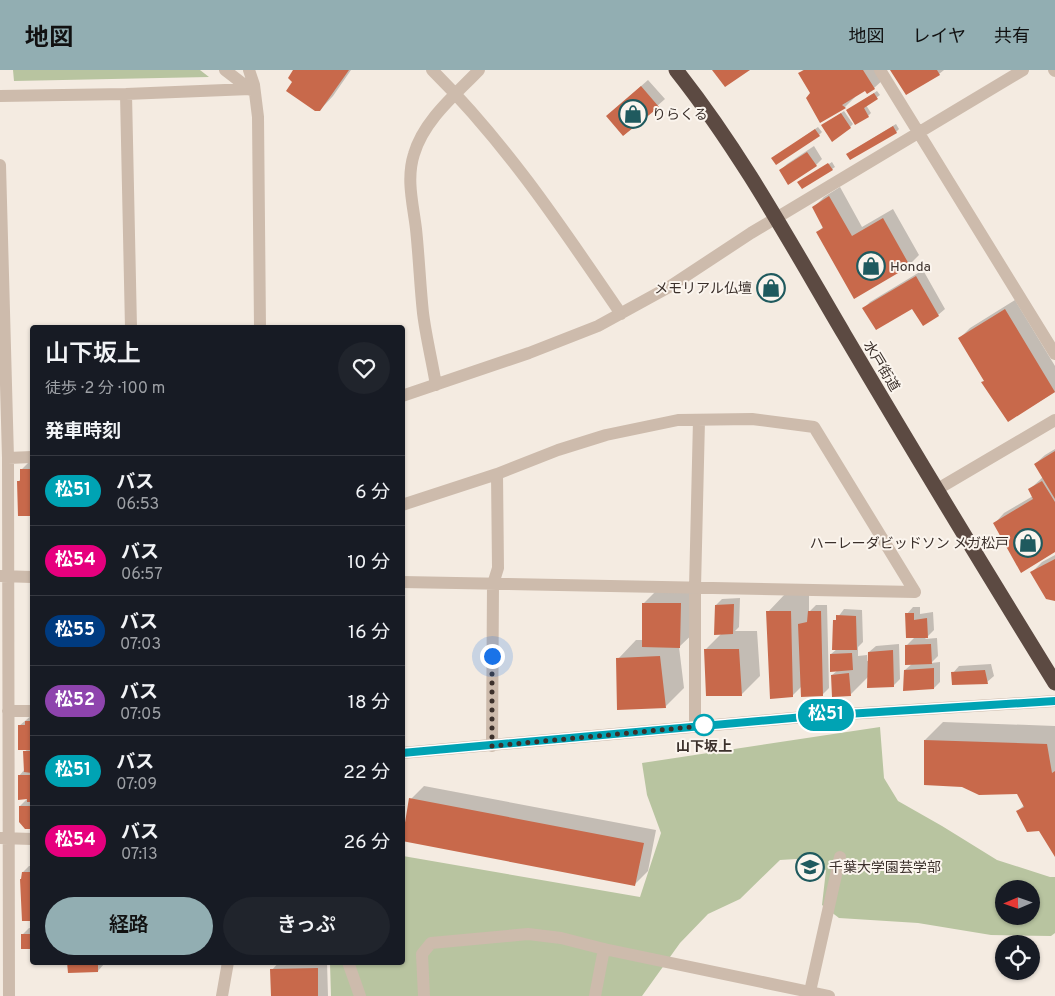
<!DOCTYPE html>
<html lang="ja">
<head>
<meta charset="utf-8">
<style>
  body { margin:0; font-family:Overpass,"Noto Sans JP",sans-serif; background:#20242c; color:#f1f3f6; height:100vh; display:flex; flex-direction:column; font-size:19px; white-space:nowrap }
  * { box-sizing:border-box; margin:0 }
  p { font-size:16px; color:#9ea1a6 }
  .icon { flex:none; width:28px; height:28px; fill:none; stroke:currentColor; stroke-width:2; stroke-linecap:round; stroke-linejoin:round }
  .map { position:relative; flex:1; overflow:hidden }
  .details { position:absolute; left:30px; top:255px; width:375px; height:640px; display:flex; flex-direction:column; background:#171b24; border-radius:5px; box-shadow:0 1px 4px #0004 }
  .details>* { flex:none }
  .badge { padding:0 10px; border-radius:16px; font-size:18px; line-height:32px }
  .needle { width:32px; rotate:268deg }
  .tools { position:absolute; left:995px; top:810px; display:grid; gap:10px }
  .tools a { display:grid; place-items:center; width:45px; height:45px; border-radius:50%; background:#171b24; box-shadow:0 1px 4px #0004; font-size:25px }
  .you { position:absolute; width:25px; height:25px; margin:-12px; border:4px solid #fff; border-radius:50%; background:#1a73e8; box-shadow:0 0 0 8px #1a73e833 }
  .map>.badge { position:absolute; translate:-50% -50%; box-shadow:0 0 0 2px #fff }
  h2 { padding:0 15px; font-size:19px; line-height:45px }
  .round { display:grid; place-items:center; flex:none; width:52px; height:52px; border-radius:26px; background:#20242c }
  .headline { display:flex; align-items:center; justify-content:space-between; height:85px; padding:0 15px }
  h1 { font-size:24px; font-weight:600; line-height:38px }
  .button { display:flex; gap:10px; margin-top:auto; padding:10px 15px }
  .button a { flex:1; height:58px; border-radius:30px; background:#92aeb2; color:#111; font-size:20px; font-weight:600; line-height:58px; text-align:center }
  .button a+a { background:#20242c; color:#f1f3f6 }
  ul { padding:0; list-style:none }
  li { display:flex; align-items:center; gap:15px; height:70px; padding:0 15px; border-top:1px solid #363941 }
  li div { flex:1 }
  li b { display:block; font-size:19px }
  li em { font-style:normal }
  li .badge { min-width:55px; font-weight:700; text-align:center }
  header { display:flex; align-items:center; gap:30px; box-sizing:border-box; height:70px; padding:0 25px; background:#92aeb2; color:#111 }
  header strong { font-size:24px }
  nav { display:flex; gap:28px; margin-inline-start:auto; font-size:18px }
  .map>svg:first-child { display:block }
</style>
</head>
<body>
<header>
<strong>地図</strong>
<nav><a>地図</a><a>レイヤ</a><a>共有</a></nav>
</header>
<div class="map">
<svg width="1055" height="926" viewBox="0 0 1055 926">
  <rect width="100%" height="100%" fill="#f4ebe1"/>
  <path fill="#b8c4a0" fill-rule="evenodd" d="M13,0H200L209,7L14,11Z
    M880,657L884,708L898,731L942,756L997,790L1050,807H1055V863L1051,866L991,865L918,853L839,848L822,835L826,800L796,789L780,790L740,829L708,844L680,873L642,926H331L330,893L402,892L403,786L640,827L661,763L647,725L642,693ZM1004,819H1031V846H1004Z"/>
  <path fill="#0003" d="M294,0H351L333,26L320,40L294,12Z
    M803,0H878L884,9L874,18L866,19L854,26L855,27L845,37L821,51L811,23L800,4Z
    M892,0H944L939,4Z
    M648,10L665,29L624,65L607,46Z
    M877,21L880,25L866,35L871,43L868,46L848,40Z
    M844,41L853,54L850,57L826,53Z
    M896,54L899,59L896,62L847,84Z
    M818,57L822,62L819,65L773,88Z
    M814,76L822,89L816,95L781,100L787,94Z
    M832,92L835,97L832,99L801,112Z
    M840,117L862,157L893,139L919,185L909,195L855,227L818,162L824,156L814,137L824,127Z
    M923,200L945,239L938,245L912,237L864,238L870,232Z
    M1015,230L1055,296V322L1008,351L960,268L970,258Z
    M1055,379V481L995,453L1004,443L1033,426L1030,419L1043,407L1035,394L1045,385Z
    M28,393H32V444L19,445V411L21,408V400Z
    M1055,485V529L1032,502L1042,492Z
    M662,515H699V558L679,577L684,618L665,637L618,589L636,570H643V534Z
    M786,523H809V542L816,535H827L829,618L822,625L802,616L792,626L768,542Z
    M740,528L739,557L735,561H757L760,606L741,625L706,579L721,564L716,535L722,529Z
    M913,537H920V544L933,542L934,560L925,569L937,568L938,586L931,593L940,592V612L934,618L905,600L913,593L906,576L915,567L907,544Z
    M844,539L862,540L863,572L858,577V586L867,585V591H869V582L876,576L899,574L900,609L893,616L869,606L850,625L832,605L838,600L831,584L837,579L835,551Z
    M991,594L994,606L987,612L953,603L959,596Z
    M32,645V758H25L20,736L28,728L19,706L25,699L24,682L28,679L19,656Z
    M943,652L1055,656V785L1040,759L1018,741L1024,735L1018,722L925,670Z
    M424,716L656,760L648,801L635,814L411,729Z
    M29,796H32V849L23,850V802Z
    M29,858H32V878H22V865Z
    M69,892H104V894L98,901Z
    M279,892H327L328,926H272V900Z"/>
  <path fill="#c8694b" d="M293,0H349L320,41H315L286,21L292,12L288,8Z
    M712,0H750L725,17Z
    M804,0H863L875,19L867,24L865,21L842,35L846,38L820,53L806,28L810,23L798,3Z
    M890,0H937L940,5L906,25Z
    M641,16L659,37L623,66L606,46Z
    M874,23L878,29L864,38L869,47L855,55L846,40Z
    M841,43L851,58L832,72L821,55Z
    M893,56L897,63L850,90L846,84Z
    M815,59L820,66L776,95L771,88Z
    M807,82L817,96L788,115L779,100Z
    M828,93L833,100L802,119L797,112Z
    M829,126L852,166L883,148L910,196L854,229L816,162L823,158L812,137Z
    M916,206L939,246L923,256L912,239L876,260L862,238Z
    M1005,239L1055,322L1008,352L981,312L984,311L958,268Z
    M1055,381V429L1034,394Z
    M20,399H32V446H18L17,411H20Z
    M1042,411L1055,432V482L1021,503L993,453L1033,429L1028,419Z
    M1055,489V531L1046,529L1030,502Z
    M642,533H681L680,578L642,577Z
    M734,534L733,564L714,565L715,535Z
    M766,541H791L793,627L770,629Z
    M808,541H821L823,626L801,627L798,554L807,552Z
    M905,543H914V550L927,548L928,568H906Z
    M836,545L856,546L857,580H832L833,550H836Z
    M931,574L932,594L905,595V575Z
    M704,579H739L742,626H706Z
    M893,580L894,617L867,618L868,582Z
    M852,583L853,600L830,602V584Z
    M660,586L666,638L617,640L616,588Z
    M934,598V619L903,621L904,600Z
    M985,600L988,614L952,615L951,602Z
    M849,603L851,626L832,627L831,605Z
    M25,651H32V680H18V655H25Z
    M924,670L1047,674L1052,703L1055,701V787L1039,761L1027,762L1016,741L1024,737L1017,724L979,725L962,717L924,715Z
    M23,681H32V703L24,702Z
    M18,705H32V732H27V729L18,730Z
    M409,728L644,773L635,816L402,771Z
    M19,736H32V759H25L19,752Z
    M22,802H32V851H22L20,809H21Z
    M21,864H32V879H21Z
    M67,892H98V902L68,903Z
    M318,898V926H271L270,899Z"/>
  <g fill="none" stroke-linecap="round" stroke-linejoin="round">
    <path stroke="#cdbbac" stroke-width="12" d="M225,0L251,20
      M249,0L254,15L258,47L260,258
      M432,0C506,73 563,159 621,244
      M880,0L1055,284
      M1054,0L1055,1
      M126,24L131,258
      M0,26L126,24L250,19
      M0,95L8,388L9,926
      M436,315C432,291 426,267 423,243C420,215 419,187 416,159C413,134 406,109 414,84C424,50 455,25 479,0
      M402,326L529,283L598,256L669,217L751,163L1023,0
      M8,388L32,387
      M936,420L1055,350
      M402,435L497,404L558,380L606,365L678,350L752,349L814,357L915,522L402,512
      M0,506L32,507
      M8,641H32
      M695,656V518L699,350
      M492,676L493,514L498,498L497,404
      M402,683L815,646L1055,631
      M0,768L32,769
      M348,892L360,926
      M222,926L228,892
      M424,926L422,884L431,873L528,864L561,868L604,879L829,926
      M595,926L604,879
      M809,926L840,787"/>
    <path stroke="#5c4a42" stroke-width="15" d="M676,0C741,82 791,174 844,264C913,381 984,498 1055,613"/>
  </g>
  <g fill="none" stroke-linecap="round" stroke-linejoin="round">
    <defs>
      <path id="line" d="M402,683L815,646L1055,631"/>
    </defs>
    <use href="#line" stroke="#fff" stroke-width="11"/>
    <use href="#line" stroke="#00a3b4" stroke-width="8"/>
    <path stroke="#3b302b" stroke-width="5" stroke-dasharray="0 9" d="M492,586V676L712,655H704"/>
  </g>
  <defs>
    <symbol id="shop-ring" viewBox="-11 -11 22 22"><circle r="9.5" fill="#fbf5ee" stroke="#1f5a5e" stroke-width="1.5"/><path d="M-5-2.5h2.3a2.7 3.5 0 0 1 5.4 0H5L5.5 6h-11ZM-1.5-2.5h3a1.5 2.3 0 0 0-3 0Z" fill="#1f5a5e"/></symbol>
    <symbol id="university-ring" viewBox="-11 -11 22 22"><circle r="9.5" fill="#fbf5ee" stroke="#1f5a5e" stroke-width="1.5"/><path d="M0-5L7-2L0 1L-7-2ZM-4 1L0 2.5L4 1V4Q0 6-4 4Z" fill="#1f5a5e"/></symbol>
  </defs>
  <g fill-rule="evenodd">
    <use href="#shop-ring" x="617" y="28" width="32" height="32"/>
    <use href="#shop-ring" x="855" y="180" width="32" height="32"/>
    <use href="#shop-ring" x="755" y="202" width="32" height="32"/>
    <use href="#shop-ring" x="1012" y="457" width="32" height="32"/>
    <use href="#university-ring" x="794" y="781" width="32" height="32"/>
  </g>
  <circle fill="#fff" stroke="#00a3b4" stroke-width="2.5" cx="704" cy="655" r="10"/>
  <g text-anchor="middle" stroke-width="4" stroke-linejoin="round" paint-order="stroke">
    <g font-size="14" fill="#3b302b" stroke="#fbf5ee" text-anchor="start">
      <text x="652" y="49">りらくる</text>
      <text x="890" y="201">Honda</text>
      <text x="752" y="223" text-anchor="end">メモリアル仏壇</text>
      <text x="1009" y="478" text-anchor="end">ハーレーダビッドソン メガ松戸</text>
      <text x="829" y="802">千葉大学園芸学部</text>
    </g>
    <g font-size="14" fill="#3b302b" stroke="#fbf5ee">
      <text transform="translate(882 296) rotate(59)" y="5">水戸街道</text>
    </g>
    <g font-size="14" font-weight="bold" fill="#3b302b" stroke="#fbf5ee">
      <text x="704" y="681">山下坂上</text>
    </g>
  </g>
</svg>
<div class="tools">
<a><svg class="needle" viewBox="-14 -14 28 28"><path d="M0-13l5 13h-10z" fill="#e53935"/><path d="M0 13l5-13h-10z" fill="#9ea1a6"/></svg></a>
<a><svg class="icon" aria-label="locate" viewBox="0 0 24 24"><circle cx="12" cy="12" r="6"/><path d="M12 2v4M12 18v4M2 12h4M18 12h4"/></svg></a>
</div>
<div class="you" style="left:492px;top:586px"></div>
<b class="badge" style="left:826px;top:645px;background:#00a3b4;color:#fff">松51</b>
<section class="details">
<div class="headline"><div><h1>山下坂上</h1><p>徒歩 · 2 分 · 100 m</p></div><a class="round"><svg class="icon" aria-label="heart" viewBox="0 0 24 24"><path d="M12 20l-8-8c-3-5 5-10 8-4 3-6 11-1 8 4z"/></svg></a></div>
<h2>発車時刻</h2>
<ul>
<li><span class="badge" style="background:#00a3b4;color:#fff">松51</span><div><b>バス</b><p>06:53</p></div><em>6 分</em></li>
<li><span class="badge" style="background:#e6007e;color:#fff">松54</span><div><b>バス</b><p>06:57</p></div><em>10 分</em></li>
<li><span class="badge" style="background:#003b80;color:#fff">松55</span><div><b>バス</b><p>07:03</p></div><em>16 分</em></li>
<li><span class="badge" style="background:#8e44ad;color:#fff">松52</span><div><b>バス</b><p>07:05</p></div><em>18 分</em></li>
<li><span class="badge" style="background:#00a3b4;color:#fff">松51</span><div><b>バス</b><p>07:09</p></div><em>22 分</em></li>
<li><span class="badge" style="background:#e6007e;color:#fff">松54</span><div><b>バス</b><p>07:13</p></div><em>26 分</em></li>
</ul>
<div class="button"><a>経路</a><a>きっぷ</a></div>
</section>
</div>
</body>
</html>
